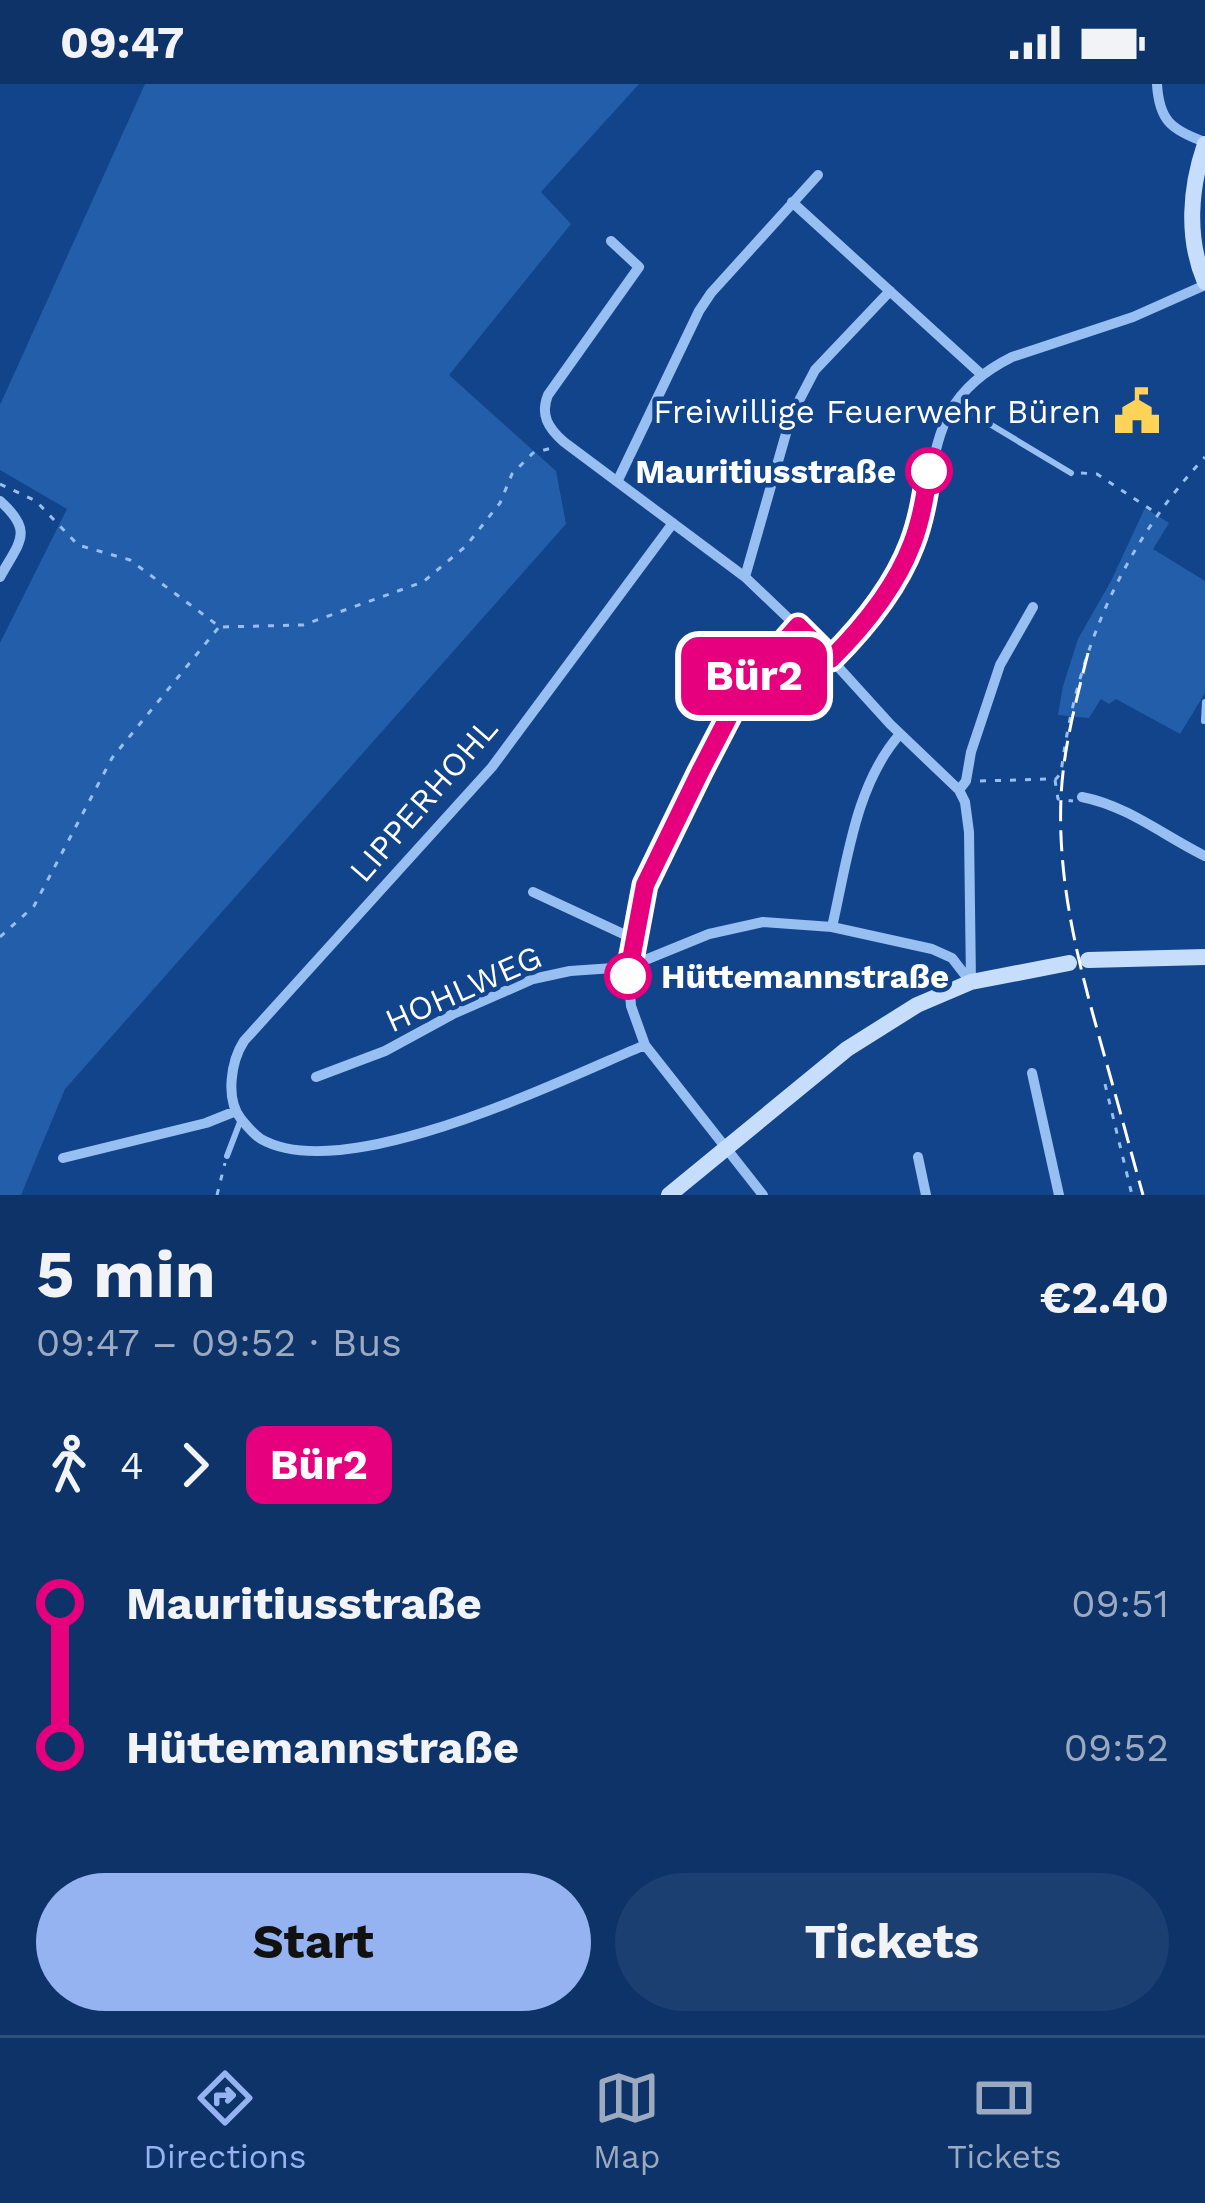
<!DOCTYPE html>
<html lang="en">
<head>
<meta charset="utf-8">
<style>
  body { margin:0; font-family:"Work Sans",sans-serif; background:#1c3f71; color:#f1f3f6; height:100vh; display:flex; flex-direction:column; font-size:45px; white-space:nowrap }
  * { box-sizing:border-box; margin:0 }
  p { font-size:39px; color:#9baac0 }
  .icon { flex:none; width:66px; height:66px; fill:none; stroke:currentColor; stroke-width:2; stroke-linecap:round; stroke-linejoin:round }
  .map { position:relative; height:1111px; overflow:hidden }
  .sheet { display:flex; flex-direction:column; background:#0e3368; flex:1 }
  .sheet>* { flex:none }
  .badge { padding:0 24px; border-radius:18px; font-size:42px; line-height:78px }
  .map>.badge { position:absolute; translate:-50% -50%; box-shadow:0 0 0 6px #fff }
  .legs { display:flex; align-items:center; gap:18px; height:132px; padding:0 36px; font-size:39px }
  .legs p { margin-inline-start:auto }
  .head { display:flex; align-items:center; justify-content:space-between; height:204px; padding:0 36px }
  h1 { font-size:66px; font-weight:700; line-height:90px }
  .cta { display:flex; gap:24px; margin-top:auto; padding:24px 36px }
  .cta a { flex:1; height:138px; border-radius:72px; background:#95b2f1; color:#111; font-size:48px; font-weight:700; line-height:138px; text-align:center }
  .cta a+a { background:#1c3f71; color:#f1f3f6 }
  ul { padding:0 36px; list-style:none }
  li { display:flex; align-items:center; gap:42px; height:144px; font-size:45px }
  li i { display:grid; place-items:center; width:18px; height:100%; margin:0 15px; background:currentColor }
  li i::after { content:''; width:30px; height:30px; margin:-15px; border:9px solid; border-radius:50%; background:#0e3368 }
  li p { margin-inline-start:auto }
  li:first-child i { background:linear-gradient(#0000 50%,currentColor 0) }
  li:last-child i { background:linear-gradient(currentColor 50%,#0000 0) }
  .status { display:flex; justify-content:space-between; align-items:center; height:84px; padding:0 60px; background:#0e3368; direction:ltr }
  .status svg { height:33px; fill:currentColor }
  .dock { display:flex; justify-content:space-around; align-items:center; height:168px; border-top:3px solid #2e4e7c; background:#0e3368; font-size:33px; color:#9baac0 }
  .dock a { display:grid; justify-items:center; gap:6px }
  .dock .active { color:#95b2f1 }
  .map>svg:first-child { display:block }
</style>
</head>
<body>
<div class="status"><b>09:47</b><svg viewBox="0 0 49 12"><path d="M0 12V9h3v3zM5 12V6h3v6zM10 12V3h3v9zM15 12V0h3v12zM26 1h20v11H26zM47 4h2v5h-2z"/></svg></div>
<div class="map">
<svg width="1205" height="1111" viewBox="0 0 1205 1111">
  <rect width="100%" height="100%" fill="#12448b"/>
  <path fill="#235eaa" d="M145,0H639L541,108L571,140L449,291L556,387L566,440L65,1005L21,1111H0V559L67,425L0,386V321Z
    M1145,424L1169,439L1153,465L1205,497V609L1180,650L1116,615L1109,620L1101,615L1089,634L1058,631L1063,602L1078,555L1111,497Z"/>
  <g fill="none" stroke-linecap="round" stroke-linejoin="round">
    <path stroke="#98bff1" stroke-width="3" stroke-dasharray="6 9" stroke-linecap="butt" d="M1081,389L1097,390L1156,429
      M0,400L36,417L78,461L130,476L220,543L303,541L423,498L466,462L500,419L512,390L533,369L552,364
      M1055,696L1061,689C1076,569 1122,462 1205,373
      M980,697L1049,695L1055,696L1058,715L1073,717
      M0,853L34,822L112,674L219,543
      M1105,1000L1132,1111
      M217,1111L225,1079"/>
    <path stroke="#98bff1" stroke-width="6" d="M958,321L1071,389
      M1204,637L1205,618
      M227,1072L240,1038"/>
    <path stroke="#98bff1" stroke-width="10" d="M1157,0C1159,36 1171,46 1205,58
      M792,118L982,291
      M611,157L639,183L548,311C540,331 548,344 564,358L745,493L831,575L890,640L959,706L965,718L969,748L971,898
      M618,396L699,227L711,209L818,91
      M0,417C35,448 19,458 0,493
      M745,493L791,332L815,286L890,207
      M831,575C860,546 897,500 912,461C943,381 920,319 1012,273L1133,233L1205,201
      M959,706L966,697L971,668L1000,581L1033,523
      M1082,713C1128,722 1164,752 1205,772
      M533,808L634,855
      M832,843C847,779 855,701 900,650
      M645,961C561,996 345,1103 261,1055C254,1051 246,1041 241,1035C225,1015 231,977 244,957L492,683L673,439
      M1032,989L1059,1111
      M316,993L385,967L453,930L533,895L570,887L628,883L709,850L763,838L832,843L932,865L952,874L969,896
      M918,1073L926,1111
      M63,1074L206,1039L236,1027
      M763,1111L645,961L631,922L628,883L645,801L718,650L744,603L798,542"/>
    <path stroke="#c6ddfc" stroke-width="16" d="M1205,60C1190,104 1186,154 1205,198
      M1088,876L1205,873
      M669,1111L847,965L917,921L971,898L1069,879"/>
    <path stroke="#fff" stroke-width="3" stroke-dasharray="21 9" stroke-linecap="butt" d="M1088,569C1076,617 1063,665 1061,714C1057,812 1085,902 1111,995C1122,1034 1132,1072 1143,1111"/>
  </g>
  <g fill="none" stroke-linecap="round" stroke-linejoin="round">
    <defs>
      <path id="line-1" d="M628,892L645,801L700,688L744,603L798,542L831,575C862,544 896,502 912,460C921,437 925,412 929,387"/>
    </defs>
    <use href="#line-1" stroke="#fff" stroke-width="27"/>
    <use href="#line-1" stroke="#e6007e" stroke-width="18"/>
  </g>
  <defs>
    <symbol id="civic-bare" viewBox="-9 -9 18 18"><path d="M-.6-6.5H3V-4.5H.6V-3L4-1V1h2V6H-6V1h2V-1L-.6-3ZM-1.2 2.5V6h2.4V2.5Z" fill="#ffd258" stroke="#12448b" stroke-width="2.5" paint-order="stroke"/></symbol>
  </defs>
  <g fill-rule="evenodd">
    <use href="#civic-bare" x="1104" y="294" width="66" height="66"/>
  </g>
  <g fill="#fff" stroke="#e6007e" stroke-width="6">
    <circle cx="929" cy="387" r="21"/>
    <circle cx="628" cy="892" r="21"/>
  </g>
  <g text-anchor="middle" stroke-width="9" stroke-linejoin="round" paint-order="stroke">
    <g font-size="33" fill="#fff" stroke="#12448b" text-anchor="end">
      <text x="1101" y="339">Freiwillige Feuerwehr Büren</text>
    </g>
    <g font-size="33" font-weight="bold" fill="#fff" stroke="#12448b" text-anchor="end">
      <text x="896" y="399">Mauritiusstraße</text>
      <text x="661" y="904" text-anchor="start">Hüttemannstraße</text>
    </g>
    <g font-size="33" fill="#fff" stroke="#12448b">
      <text transform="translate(423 715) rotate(-49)" y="12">LIPPERHOHL</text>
      <text transform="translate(463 904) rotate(-24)" y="12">HOHLWEG</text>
    </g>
  </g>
</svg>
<b class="badge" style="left:754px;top:592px;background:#e6007e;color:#fff">Bür2</b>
</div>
<section class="sheet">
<div class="head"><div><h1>5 min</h1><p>09:47 – 09:52 · Bus</p></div><b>€2.40</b></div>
<div class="legs"><svg class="icon" aria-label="walk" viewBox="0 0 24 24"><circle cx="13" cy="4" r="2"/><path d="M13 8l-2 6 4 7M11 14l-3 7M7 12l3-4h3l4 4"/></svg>4<svg class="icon" aria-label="forward" viewBox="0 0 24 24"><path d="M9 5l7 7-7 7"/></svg><b class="badge" style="background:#e6007e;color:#fff">Bür2</b></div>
<ul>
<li><i style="color:#e6007e"></i><b>Mauritiusstraße</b><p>09:51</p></li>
<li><i style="color:#e6007e"></i><b>Hüttemannstraße</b><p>09:52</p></li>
</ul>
<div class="cta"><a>Start</a><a>Tickets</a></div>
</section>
<nav class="dock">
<a class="active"><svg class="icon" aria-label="directions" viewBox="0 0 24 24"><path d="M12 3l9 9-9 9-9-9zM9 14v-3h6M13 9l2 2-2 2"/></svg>Directions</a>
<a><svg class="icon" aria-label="map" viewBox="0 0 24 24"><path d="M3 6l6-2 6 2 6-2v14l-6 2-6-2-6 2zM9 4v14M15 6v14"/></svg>Map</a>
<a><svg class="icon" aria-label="tickets" viewBox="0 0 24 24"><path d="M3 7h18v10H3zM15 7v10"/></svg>Tickets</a>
</nav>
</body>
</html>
